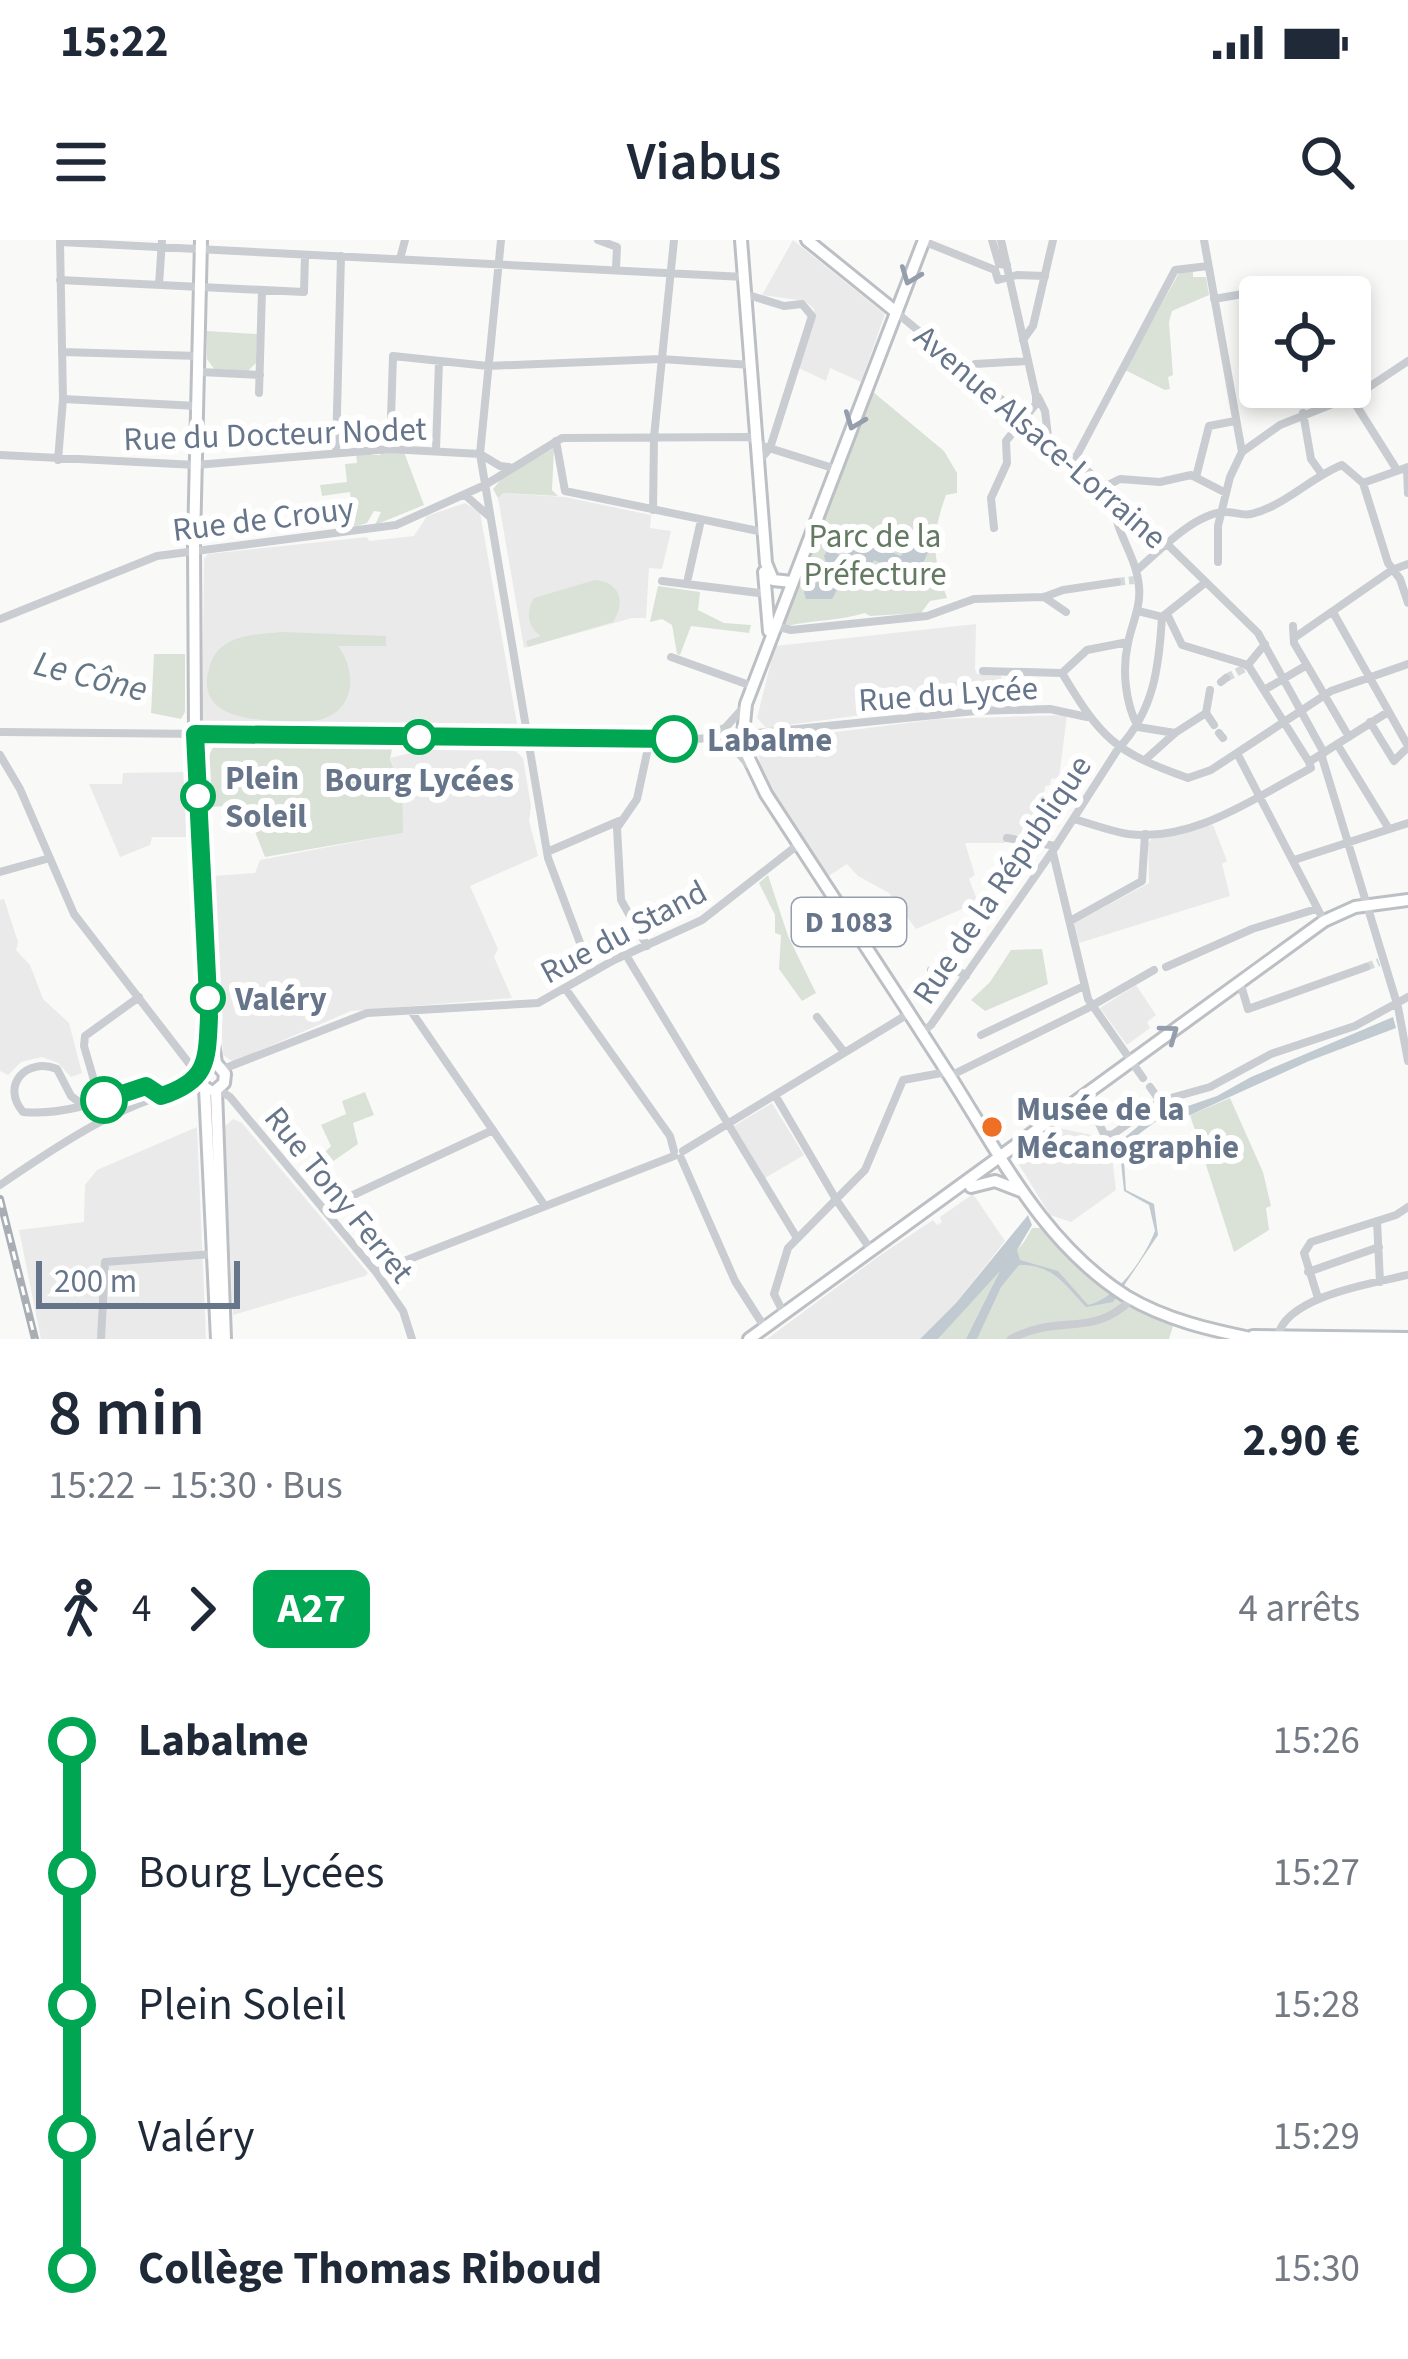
<!DOCTYPE html>
<html lang="fr">
<head>
<meta charset="utf-8">
<style>
  body { margin:0; font-family:"Source Sans 3",sans-serif; background:#f2f2f3; color:#1f2937; height:100vh; display:flex; flex-direction:column; font-size:45px; white-space:nowrap }
  * { box-sizing:border-box; margin:0 }
  p { font-size:39px; color:#747a83 }
  .icon { flex:none; width:66px; height:66px; fill:none; stroke:currentColor; stroke-width:2; stroke-linecap:round; stroke-linejoin:round }
  .map { position:relative; height:1099px; overflow:hidden }
  .side { display:flex; flex-direction:column; background:#fff; flex:1 }
  .side>* { flex:none }
  .badge { padding:0 24px; border-radius:18px; font-size:42px; line-height:78px }
  .buttons { position:absolute; left:1239px; top:36px; display:grid; gap:24px }
  .buttons a { display:grid; place-items:center; width:132px; height:132px; border-radius:12px; background:#fff; box-shadow:0 6px 18px #0003; font-size:60px }
  .scale { position:absolute; left:36px; bottom:30px; width:204px; box-sizing:border-box; padding-left:12px; border:6px solid #67758a; border-top:0; font-size:33px; line-height:42px; white-space:nowrap; color:#67758a; -webkit-text-stroke:9px #fff; paint-order:stroke }
  .map>.badge { position:absolute; translate:-50% -50%; box-shadow:0 0 0 6px #fff }
  .legs { display:flex; align-items:center; gap:18px; height:132px; padding:0 48px; font-size:39px }
  .legs p { margin-inline-start:auto }
  .headline { display:flex; align-items:center; justify-content:space-between; height:204px; padding:0 48px }
  h1 { font-size:66px; font-weight:600; line-height:90px }
  ul { padding:0 48px; list-style:none }
  li { display:flex; align-items:center; gap:42px; height:132px; font-size:45px }
  li i { display:grid; place-items:center; width:18px; height:100%; margin:0 15px; background:currentColor }
  li i::after { content:''; width:30px; height:30px; margin:-15px; border:9px solid; border-radius:50%; background:#fff }
  li p { margin-inline-start:auto }
  li:first-child i { background:linear-gradient(#0000 50%,currentColor 0) }
  li:last-child i { background:linear-gradient(currentColor 50%,#0000 0) }
  .status { display:flex; justify-content:space-between; align-items:center; height:84px; padding:0 60px; background:#fff; direction:ltr }
  .status svg { height:33px; fill:currentColor }
  header { display:flex; justify-content:space-between; align-items:center; height:156px; padding:0 48px; background:#fff; font-size:54px; font-weight:600 }
  .map>svg:first-child { display:block }
</style>
</head>
<body>
<div class="status"><b>15:22</b><svg viewBox="0 0 49 12"><path d="M0 12V9h3v3zM5 12V6h3v6zM10 12V3h3v9zM15 12V0h3v12zM26 1h20v11H26zM47 4h2v5h-2z"/></svg></div>
<header><svg class="icon" aria-label="menu" viewBox="0 0 24 24"><path d="M4 6h16M4 12h16M4 18h16"/></svg>Viabus<svg class="icon" aria-label="search" viewBox="0 0 24 24"><circle cx="10" cy="10" r="6"/><path d="M15 15l6 6"/></svg></header>
<div class="map">
<svg width="1408" height="1099" viewBox="0 0 1408 1099">
  <rect width="100%" height="100%" fill="#f9faf7"/>
  <path fill="#eaeaea" d="M793,0L885,74L861,142L830,128L826,141L799,128L815,78L814,69L805,61L762,55Z
    M502,253L565,257L651,275L650,288L671,291L662,329L649,328L646,378H632L524,408L498,258Z
    M465,263L480,272L517,484L512,489L208,485L202,480L204,319L208,314L367,297L369,301L414,296L427,276Z
    M976,384L975,429L977,434H1001L1002,466L906,469L766,488L757,478L775,406Z
    M1067,475L1059,538L1051,539L1050,545L1045,546L1040,596L1005,595V603H965L975,635L969,639L978,662L916,689L889,653L858,636L847,624L827,637L767,545L761,529L758,510L766,501L938,479Z
    M440,506L511,507L523,518L531,566L529,581L538,616L470,646L498,709L494,717L512,758L351,771L233,822L223,815L212,636L255,633L260,620L402,593V550L390,518Z
    M185,532L186,597H152L150,605L120,617L89,544H122L123,533Z
    M1213,585L1227,621L1222,624L1230,656L1079,703L1074,683L1149,643L1148,603L1154,596Z
    M4,659L18,702L16,710L30,725L43,759L69,783L82,833L71,837L58,823L42,817L21,822L8,835L0,831V660Z
    M1136,745L1156,775L1147,782L1150,788L1127,805L1100,768Z
    M772,863L804,915L765,938L734,886Z
    M233,879L242,883L368,1033L365,1036L233,1075L224,887Z
    M197,887L206,1099H41L19,990L84,982L85,945L97,930Z
    M1059,888L1096,896L1111,908L1116,950L1071,982L1050,975L1015,918Z
    M973,954L1005,1001L956,1063L920,1099H767L879,1016L933,980L937,985L942,982L940,977Z"/>
  <path fill="#dae2d8" d="M1180,31H1193V37H1206L1209,55L1172,71L1169,82L1173,135L1168,137L1170,149L1165,150L1125,130Z
    M207,91L257,94L256,123L248,131L214,129L207,119Z
    M872,151L944,211L957,233V253L946,255C931,297 932,315 947,358L930,361L921,373L870,376L865,373C840,381 813,380 787,386L783,384Z
    M554,208L552,250L558,256L503,253L498,258L493,249L502,238Z
    M371,211L372,215H380L381,212H404L424,265L375,285L381,272L374,271L367,283L354,287L350,252L322,256L320,245L347,242L345,224L357,223L356,213Z
    M595,340C620,342 626,362 613,382L528,407L526,401L541,396C528,388 525,372 534,358Z
    M658,346L700,352L698,370L724,383L751,385L749,393L691,386L680,415L677,414L672,385L662,379L650,382Z
    M281,392L386,396V406H338C357,431 356,471 319,480C307,482 294,481 282,481C248,480 193,476 210,425C220,394 254,395 281,392Z
    M154,414H185V472L181,479L151,473Z
    M213,507L392,509L390,519L402,550L403,593L265,617L254,589V577L247,575L246,565L211,567L209,516Z
    M768,635L788,696L816,753L802,761L779,729L781,695L775,693V675L759,643Z
    M1042,709L1048,744L985,771L971,760L990,742L1011,710Z
    M365,852L374,875L353,883L358,904L332,922L325,912L331,906L321,885L346,874L342,861Z
    M1230,858L1263,932L1271,966L1266,968L1269,990L1234,1012L1190,875Z
    M1032,988H1041C1083,1036 1118,1057 1173,1086L1169,1099H938L1024,1002Z"/>
  <path fill="#c1cad0" d="M921,278L929,310L920,330L902,333L874,320L860,344L838,348L832,359H806L804,352L809,343L832,341L824,316L828,309L841,316L848,303L864,301L901,316Z
    M1393,777L1396,788L1309,821L1190,875L1163,876L1123,906L1126,950L1154,964L1158,995L1113,1062L1086,1067C1065,1045 1053,1024 1019,1025L1001,1047L977,1099H966L1000,1031L938,1099H920L956,1063L1028,975L1032,985L1017,1010L1020,1020L1058,1031L1088,1065C1116,1059 1144,1019 1155,991L1149,965L1124,951L1120,912L1117,909L1111,914L1113,907L1159,869L1185,867L1217,856L1251,837Z"/>
  <g fill="none" stroke-linecap="round" stroke-linejoin="round">
    <path stroke="#d4d9dc" stroke-width="8" stroke-dasharray="8 4" stroke-linecap="butt" d="M1117,342L1134,340
      M1226,438L1245,428
      M1366,727L1379,722"/>
    <defs>
      <path id="major" d="M201,0L194,302L195,494L209,777L216,823L225,834L224,843L216,850
        M741,0L766,323L773,340L792,342
        M807,0L896,72
        M924,0L746,464L742,504L766,554C828,649 890,743 951,838C1001,917 1044,1004 1126,1056C1166,1080 1211,1090 1255,1099
        M764,332L769,391
        M205,848L217,1099
        M209,850L199,843V832L204,825L216,823
        M216,850L225,1099
        M971,947L995,941L1021,951
        M1253,1096L1408,1098
        M749,1099L1324,681L1355,667L1408,660"/>
    </defs>
    <use href="#major" stroke="#bcbfc4" stroke-width="16"/>
    <path stroke="#c9ccd0" stroke-width="8" d="M501,0L480,214L548,618L591,732
      M598,0L617,7L616,28
      M992,0L999,24L1007,25
      M1204,0L1242,212
      M923,1L995,30L998,40L1017,35L1045,36
      M400,19L405,0
      M60,40L304,52L305,15
      M159,45L162,0
      M745,54L784,66L802,64L812,76L770,208L758,222
      M1214,59L1311,42
      M897,73L1119,257L1258,393L1324,513
      M1023,100L1033,86L1053,0
      M62,112L199,116
      M968,130L975,124L1028,121
      M200,132L260,135
      M259,153L262,50
      M1038,157L1045,171L1048,196
      M1351,157L1397,230
      M63,159L197,166
      M1303,173L1311,219L1321,233
      M556,201L565,251L763,292
      M390,209L393,116L488,126L661,119L751,125
      M436,210L439,121
      M336,211L341,16
      M0,215L196,225L390,209L480,214L500,226L509,227
      M1075,219L1175,30L1208,26
      M58,220L63,159L60,2L744,37
      M1407,229L1408,253
      M1196,237L1209,186L1235,181
      M1363,243L1408,227
      M1106,246L1120,239L1160,242L1191,235L1226,253
      M465,255L490,277
      M1119,257L1114,265C1116,294 1137,317 1139,347C1141,367 1132,383 1128,403C1122,429 1125,463 1138,487
      M653,270L654,197L674,0
      M994,288L991,258L1007,223L1006,201L1036,164V156L1001,0
      M1218,322V286L1230,237L1242,212L1280,185L1360,153L1408,121
      M1137,330C1159,311 1193,275 1223,272C1232,271 1242,276 1251,274C1285,266 1311,237 1342,225L1363,243L1388,323L1400,339L1408,363
      M688,338L701,280
      M662,341L767,354
      M1044,357L1066,372
      M1138,371L1162,377L1206,342
      M1167,374L1182,405L1248,425
      M1334,374L1408,506
      M0,379L157,316L396,285L485,245L562,198L749,197L763,206L836,229
      M775,386L791,390L927,376L974,359L1044,357L1063,350L1117,342
      M1293,386L1294,403L1349,497
      M1294,398L1392,330L1408,324
      M1128,402L1087,410L1062,433C1101,498 1114,512 1188,538L1211,530L1331,451L1408,424
      M671,417L752,446
      M1248,425L1309,522
      M1247,426L1265,404
      M983,431L1062,433
      M1221,442L1226,438
      M1264,450L1307,425
      M1206,473L1214,485
      M1370,482L1394,521L1408,507
      M1138,487L1175,493
      M0,492L697,499L975,471L1050,469L1087,477
      M1219,493L1223,498
      M711,495L726,487L744,467
      M711,502L733,507L748,524
      M1337,504L1389,589
      M1237,513L1324,681
      M1321,514L1398,767L1408,821
      M0,515L20,549L74,674L198,835
      M1146,519L1175,493L1206,473L1210,450
      M1074,579C1092,584 1110,591 1128,594C1191,602 1250,561 1302,533L1311,528L1309,522L1388,472
      M1007,598L1056,606
      M547,612L619,581
      M1053,613L1088,759L1143,838
      M1294,620L1408,583
      M0,632L50,618
      M1070,681L1142,641L1145,594
      M647,706L621,660L617,588L637,559L650,499
      M626,715L797,998
      M1166,727L1252,689L1316,669
      M931,730L947,724L966,736
      M1240,742L1248,769L1366,727
      M565,748L670,896L674,911
      M411,771L545,966
      M817,777L844,812
      M921,793L931,785L1052,612L1118,509C1154,471 1159,427 1162,377
      M981,795L1084,746
      M223,829L367,773L538,763L614,720L702,680L799,604
      M950,836L1086,769L1154,730
      M1150,847L1160,861
      M218,849L230,857L376,1032L403,1071L412,1099
      M1085,854L1104,894L1112,895L1160,861L1210,847L1271,814L1355,786L1408,757
      M775,855L837,961L871,1010
      M100,861L84,806L85,796L139,757
      M83,865L71,856L57,829C27,817 0,845 23,872C64,876 108,859 146,846L161,856
      M683,911L908,774
      M681,918L735,1041L765,1088
      M0,945C60,904 127,858 200,846
      M323,969L493,890
      M1377,981L1380,1042
      M376,1032L674,916
      M1308,1032L1379,1007
      M1318,1058L1304,1013L1311,1002L1396,975L1408,967
      M784,1074L774,1054L788,1008L865,930L903,840L947,832
      M1278,1096C1286,1056 1374,1043 1408,1035
      M101,1099L105,1022L213,1014
      M1011,1099C1059,1073 1092,1099 1132,1059"/>
    <use href="#major" stroke="#fff" stroke-width="10"/>
    <defs>
      <path id="rail" d="M0,959L35,1099"/>
    </defs>
    <use href="#rail" stroke="#a9aeb5" stroke-width="8"/>
    <use href="#rail" stroke="#fff" stroke-width="3" stroke-dasharray="9" stroke-linecap="butt"/>
  </g>
  <defs><path id="oneway-chevron" d="M-2-3.5L2.5 0L-2 3.5" fill="none" stroke-width="1.6" stroke-linecap="round" stroke-linejoin="round" transform="scale(3)"/></defs>
  <g stroke="#959ead">
    <use href="#oneway-chevron" transform="translate(910 36) rotate(111)"/>
    <use href="#oneway-chevron" transform="translate(854 181) rotate(111)"/>
    <use href="#oneway-chevron" transform="translate(1170 793) rotate(-36)"/>
  </g>
  <g fill="none" stroke-linecap="round" stroke-linejoin="round">
    <defs>
      <path id="line-1" d="M104,860L146,846L161,856C208,841 207,821 209,777L195,494L674,499"/>
    </defs>
    <use href="#line-1" stroke="#fff" stroke-width="27"/>
    <use href="#line-1" stroke="#00a651" stroke-width="18"/>
  </g>
  <g fill="#fff" stroke="#00a651" stroke-width="6">
    <circle cx="419" cy="497" r="15"/>
    <circle cx="674" cy="499" r="21"/>
    <circle cx="198" cy="556" r="15"/>
    <circle cx="208" cy="758" r="15"/>
    <circle cx="104" cy="860" r="21"/>
  </g>
  <circle fill="#ed7024" stroke="#fff" stroke-width="4.5" cx="992" cy="887" r="12"/>
  <g text-anchor="middle" stroke-width="12" stroke-linejoin="round" paint-order="stroke">
    <rect fill="#fff" stroke="#959ead" stroke-width="3" x="792" y="658" width="114" height="48" rx="9"/>
    <g font-size="30" font-weight="bold" fill="#67758a">
      <text x="849" y="692">D 1083</text>
    </g>
    <g font-size="33" fill="#67758a" stroke="#fff">
      <text transform="translate(275 193) rotate(-2)" y="12">Rue du Docteur Nodet</text>
      <text transform="translate(1041 196) rotate(41)" y="12">Avenue Alsace-Lorraine</text>
      <text transform="translate(263 278) rotate(-7)" y="12">Rue de Crouy</text>
      <text transform="translate(948 453) rotate(-4)" y="12">Rue du Lycée</text>
      <text transform="translate(1001 639) rotate(-56)" y="12">Rue de la République</text>
      <text transform="translate(623 691) rotate(-28)" y="12">Rue du Stand</text>
      <text transform="translate(340 954) rotate(51)" y="12">Rue Tony Ferret</text>
    </g>
    <g font-size="33" fill="#647a62" stroke="#fff">
      <text x="875" y="307">Parc de la<tspan x="875" dy="38">Préfecture</tspan></text>
    </g>
    <g font-size="33" font-weight="bold" fill="#67758a" stroke="#fff" text-anchor="start">
      <text x="707" y="511">Labalme</text>
      <text x="225" y="549">Plein<tspan x="225" dy="38">Soleil</tspan></text>
      <text x="419" y="551" text-anchor="middle">Bourg Lycées</text>
      <text x="235" y="770">Valéry</text>
    </g>
    <g font-size="33" font-weight="bold" fill="#67758a" stroke="#fff" text-anchor="start">
      <text x="1016" y="880">Musée de la<tspan x="1016" dy="38">Mécanographie</tspan></text>
    </g>
    <g font-size="36" font-style="italic" fill="#637784" stroke="#fff">
      <text transform="translate(91 435) rotate(14)" y="13">Le Cône</text>
    </g>
  </g>
</svg>
<div class="buttons">
<a><svg class="icon" aria-label="locate" viewBox="0 0 24 24"><circle cx="12" cy="12" r="6"/><path d="M12 2v4M12 18v4M2 12h4M18 12h4"/></svg></a>
</div>
<div class="scale">200 m</div>
</div>
<section class="side">
<div class="headline"><div><h1>8 min</h1><p>15:22 – 15:30 · Bus</p></div><b>2.90 €</b></div>
<div class="legs"><svg class="icon" aria-label="walk" viewBox="0 0 24 24"><circle cx="13" cy="4" r="2"/><path d="M13 8l-2 6 4 7M11 14l-3 7M7 12l3-4h3l4 4"/></svg>4<svg class="icon" aria-label="forward" viewBox="0 0 24 24"><path d="M9 5l7 7-7 7"/></svg><b class="badge" style="background:#00a651;color:#fff">A27</b><p>4 arrêts</p></div>
<ul>
<li><i style="color:#00a651"></i><b>Labalme</b><p>15:26</p></li>
<li><i style="color:#00a651"></i><span>Bourg Lycées</span><p>15:27</p></li>
<li><i style="color:#00a651"></i><span>Plein Soleil</span><p>15:28</p></li>
<li><i style="color:#00a651"></i><span>Valéry</span><p>15:29</p></li>
<li><i style="color:#00a651"></i><b>Collège Thomas Riboud</b><p>15:30</p></li>
</ul>
</section>
</body>
</html>
